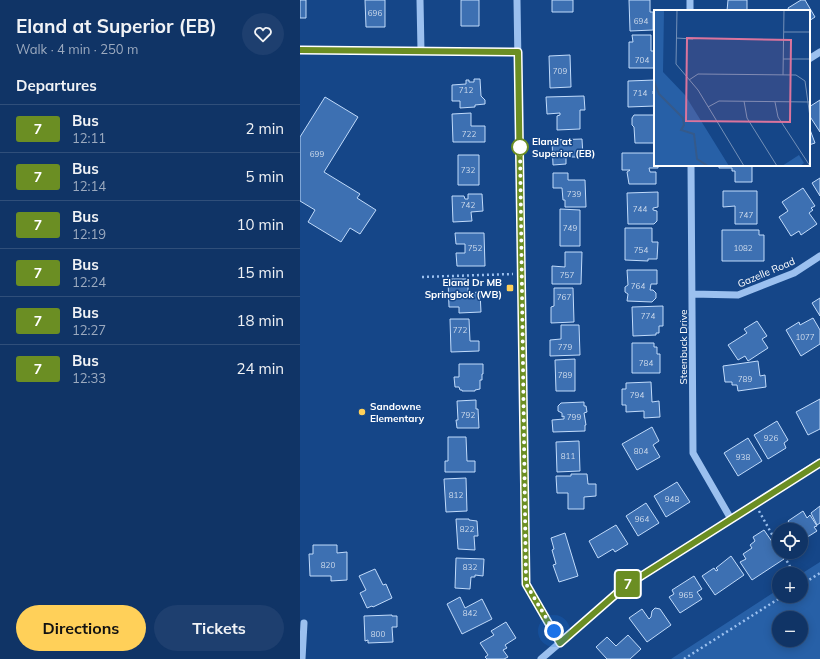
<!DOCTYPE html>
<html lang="en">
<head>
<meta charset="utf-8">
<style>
  body { margin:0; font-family:Mulish,sans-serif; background:#1e3f6f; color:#f1f3f6; height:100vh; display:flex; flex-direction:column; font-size:15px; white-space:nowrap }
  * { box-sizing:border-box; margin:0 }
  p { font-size:13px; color:#9caabf }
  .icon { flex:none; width:22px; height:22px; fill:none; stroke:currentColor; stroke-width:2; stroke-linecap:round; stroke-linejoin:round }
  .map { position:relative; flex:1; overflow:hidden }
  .drawer { display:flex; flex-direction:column; background:#103466; width:300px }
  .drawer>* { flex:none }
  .badge { padding:0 8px; border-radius:3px; font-size:14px; line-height:26px }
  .fabs { position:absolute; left:472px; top:523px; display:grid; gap:8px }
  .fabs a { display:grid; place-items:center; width:36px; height:36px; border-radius:50%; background:#103466; box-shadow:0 2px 10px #0003,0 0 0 1px #304f7a; font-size:20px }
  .you { position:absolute; width:20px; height:20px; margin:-10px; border:3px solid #fff; border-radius:50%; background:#1a73e8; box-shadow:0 0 0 6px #1a73e833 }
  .map>.badge { position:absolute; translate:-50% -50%; box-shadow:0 0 0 2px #fff }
  h2 { padding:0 16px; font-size:15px; line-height:36px }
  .round { display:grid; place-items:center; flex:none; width:42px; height:42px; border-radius:21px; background:#1e3f6f }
  .summary { display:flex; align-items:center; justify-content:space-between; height:68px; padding:0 16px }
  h1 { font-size:19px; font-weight:700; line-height:30px }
  .button { display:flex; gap:8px; margin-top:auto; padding:8px 16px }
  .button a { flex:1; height:46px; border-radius:24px; background:#ffd059; color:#111; font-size:16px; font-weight:700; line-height:46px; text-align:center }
  .button a+a { background:#1e3f6f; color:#f1f3f6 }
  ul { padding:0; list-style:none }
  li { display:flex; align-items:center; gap:12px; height:48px; padding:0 16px; border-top:1px solid #304f7a }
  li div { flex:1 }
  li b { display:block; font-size:15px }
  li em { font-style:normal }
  li .badge { min-width:44px; font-weight:700; text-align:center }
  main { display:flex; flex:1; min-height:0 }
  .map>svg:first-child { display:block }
</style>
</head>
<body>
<main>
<section class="drawer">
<div class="summary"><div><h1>Eland at Superior (EB)</h1><p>Walk · 4 min · 250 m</p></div><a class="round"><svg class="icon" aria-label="heart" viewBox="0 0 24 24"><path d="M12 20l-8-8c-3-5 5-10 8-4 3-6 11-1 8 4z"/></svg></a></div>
<h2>Departures</h2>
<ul>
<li><span class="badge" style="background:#6b8e23;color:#fff">7</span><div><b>Bus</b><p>12:11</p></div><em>2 min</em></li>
<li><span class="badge" style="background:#6b8e23;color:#fff">7</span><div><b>Bus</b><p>12:14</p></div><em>5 min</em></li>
<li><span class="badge" style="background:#6b8e23;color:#fff">7</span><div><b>Bus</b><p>12:19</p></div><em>10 min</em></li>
<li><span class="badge" style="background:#6b8e23;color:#fff">7</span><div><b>Bus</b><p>12:24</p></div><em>15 min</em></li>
<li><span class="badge" style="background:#6b8e23;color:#fff">7</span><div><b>Bus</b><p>12:27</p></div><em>18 min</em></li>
<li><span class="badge" style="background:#6b8e23;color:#fff">7</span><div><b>Bus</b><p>12:33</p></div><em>24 min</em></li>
</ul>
<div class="button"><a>Directions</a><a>Tickets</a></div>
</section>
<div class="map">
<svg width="520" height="659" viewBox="0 0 520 659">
  <rect width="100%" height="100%" fill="#154688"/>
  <path fill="#2760a7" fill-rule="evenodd" d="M520,562V659H371L479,589V596H501V574ZM479,618H501V640H479Z"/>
  <path fill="#3d70b2" stroke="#c1dbfb" d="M0,0H6V18H0Z
    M65,0H85V27H66Z
    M161,0H179V26H161Z
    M252,0H273V12H252Z
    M329,0H350V12H353V30L330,31Z
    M428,0H447V11H427Z
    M501,0H505L515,17L509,21V11H489L488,8Z
    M332,35H351V51H355V68H329V42H333Z
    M270,55L271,87L250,88L249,56Z
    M174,79H180L181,96L185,100V104L175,105V107L160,108V101H152V85L166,84V80H169V82H174Z
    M355,80V91H353V94H355V106L328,107V81Z
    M284,96L285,110H280V129L257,130V116L260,115V113L247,114L246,97Z
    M25,97L58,117L24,172L60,194L57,198L76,210L60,234L50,228L41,242L8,222L15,210L0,201V137Z
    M520,100V132L509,115V107Z
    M171,113V126H185V142H153L152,114Z
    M334,115H355V143H335L334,127L332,125V118Z
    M509,127L515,143L509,145Z
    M282,139L283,157H266V164L253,165L252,140Z
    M322,153H355V165H358V168H349L350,172H356V184H329L327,172L330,170H322Z
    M158,155H179V185H158Z
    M419,165H452V182H435V171H432V168H419Z
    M253,173H268V180H285L286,207H265V200H263L262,188H253Z
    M520,178V196L512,183Z
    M503,188L515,206L511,208L513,210L509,213L517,224L501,235L499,231L491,236L479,217L488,211L482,202Z
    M423,191H457V224H435V206L423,207Z
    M358,192V207L353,208V210L357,211V221L354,224H328L327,193Z
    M168,194H182L183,211L171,212L172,221L153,222L152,196H164L165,199H168Z
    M260,209L280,210V246H260Z
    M325,228H352V242H358L357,259H348V261L325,260Z
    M422,230H459V235H464V261H422Z
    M155,233H184L185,266H157L156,253H165V244H156Z
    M265,252H282L281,284H252V266L265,267Z
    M327,270H357V284H351L350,290H353L356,293V298L352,302L327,301L328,294L325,292V287L328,285Z
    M148,279H168V293L180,292L181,312L159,313V307H149Z
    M254,288H273L274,322L251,323V307L254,306Z
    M520,298V316L512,303Z
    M363,306V326H359V333H356V335L333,336L332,307Z
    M513,318L520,330V344L501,356L486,330L499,322L500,325Z
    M150,319H169L170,341H179V351L151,352Z
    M457,321L467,336L462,339L468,348L448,361L445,356L438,360L428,345L447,333L444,329Z
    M261,325H279L280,355L250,356V340L261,339Z
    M332,343H354V347H357V354H360V373H332Z
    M275,359V391H256L255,360Z
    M458,361L460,376L465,375L466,387L438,391L437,385H432V382H425L423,366Z
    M159,364H183V374H182V380H180V389L175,390V391H162V390H160L159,387H155L154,377H159Z
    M351,382L352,402L359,401L360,417L344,418V411L326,412V405H322V389H326V383Z
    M520,399V429L508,435L496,412Z
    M176,400V409H178L179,428H157L156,420H158L157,401Z
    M284,402V406H286L287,412L284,413L286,425H285V431L253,432L252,420L264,419V416L262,417V413L258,411V406L261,403Z
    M477,421L488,440L484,443L486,448L468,459L454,435Z
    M352,427L359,441L353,445L360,457L337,470L322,444Z
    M148,437H166L167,461H175V472H145V461H148Z
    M448,438L462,461L438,476L424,453Z
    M279,441L280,471L257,472L256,442Z
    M271,474H287L288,484H296V496L284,497V509H268V493H257L256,476H271Z
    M166,478L167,511L146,512L144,479Z
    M377,482L390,502L366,517L354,496Z
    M346,503L359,523L338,536L326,516Z
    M520,506V523L517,525L511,513Z
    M503,511L507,518L510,515L517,526L514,527L517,531L501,541V530H481L490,524L488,521Z
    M156,519H169V520L177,521L178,536H174L175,550L158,549Z
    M316,525L328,544L315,552L313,549L298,558L289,541Z
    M464,530L484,559L452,580L440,562L446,559L443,554L452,548L450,545L455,541L453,537Z
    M265,533L278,576L259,582L253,565L256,564L252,550L254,549L251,538Z
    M13,545H37V553L47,552V580L31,581V576H10L9,554H13Z
    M431,556L444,575L415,595L402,576L414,568L416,571L418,570L416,568Z
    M156,558L184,559L183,576L175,575V577H171L170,589L155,588Z
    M75,569L83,585L86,584L92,598L73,607L72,606L67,608L60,593L66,590L59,576Z
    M394,576L402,589L397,592L402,599L380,613L369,597L374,594L372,590Z
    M160,597L165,608L182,599L192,619L162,634L147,604Z
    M355,608L360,609L371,625L347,642L329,618L342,609L349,619L351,617L352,611Z
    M92,615V616H97V627H92L93,642L68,643V640L65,641L64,616Z
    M206,622L216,638L205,645L207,648L203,650L208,657L204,659H187L185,657L188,655L180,643L194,635L191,631Z
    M328,635L341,649L330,659H307L296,647L307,637L316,646Z"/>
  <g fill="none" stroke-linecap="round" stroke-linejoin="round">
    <path stroke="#9bc0ef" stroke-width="2.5" stroke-dasharray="2 3" stroke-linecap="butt" d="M122,277L213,274
      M459,511L479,547
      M482,552L494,574
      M501,585L520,573
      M384,659L483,596"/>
    <path stroke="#9bc0ef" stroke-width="7" d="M120,0L121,51
      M217,0L226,584L261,643
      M390,0V11
      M0,50L218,52
      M509,59L520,52
      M391,165L393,453L431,519
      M392,294L438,295L494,273L520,256
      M2,659L4,623
      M241,659L325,587L520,462"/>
  </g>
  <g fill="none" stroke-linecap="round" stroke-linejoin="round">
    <defs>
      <path id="line" d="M0,50L218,52L226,584L260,643L324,587L520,463"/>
    </defs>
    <use href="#line" stroke="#fff" stroke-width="9"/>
    <use href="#line" stroke="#6b8e23" stroke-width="6"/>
    <path stroke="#fff" stroke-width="4" stroke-dasharray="0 7.2" d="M220,147L226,584L254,631"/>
  </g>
  <circle fill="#fff" stroke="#6b8e23" stroke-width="2" cx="220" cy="147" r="8"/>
  <g fill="#ffd059" stroke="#154688" stroke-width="1.5">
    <rect x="206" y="284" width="8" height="8" rx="2"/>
    <circle cx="62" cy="412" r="4"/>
  </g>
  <g text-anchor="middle" stroke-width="3" stroke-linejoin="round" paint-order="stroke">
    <g font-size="8" fill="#cedbec">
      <text x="75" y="16">696</text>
      <text x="341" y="24">694</text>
      <text x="342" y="63">704</text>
      <text x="260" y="74">709</text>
      <text x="166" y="93">712</text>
      <text x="340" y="96">714</text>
      <text x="169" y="137">722</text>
      <text x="17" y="157">699</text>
      <text x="168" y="173">732</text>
      <text x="274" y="197">739</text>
      <text x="168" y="208">742</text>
      <text x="340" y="212">744</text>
      <text x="446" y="218">747</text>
      <text x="270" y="231">749</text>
      <text x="175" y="251">752</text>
      <text x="443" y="251">1082</text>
      <text x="341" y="253">754</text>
      <text x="267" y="278">757</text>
      <text x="338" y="289">764</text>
      <text x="264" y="300">767</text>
      <text x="348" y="319">774</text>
      <text x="160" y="333">772</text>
      <text x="505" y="340">1077</text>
      <text x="265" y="350">779</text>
      <text x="346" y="366">784</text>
      <text x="265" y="378">789</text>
      <text x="445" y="382">789</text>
      <text x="337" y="398">794</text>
      <text x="168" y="418">792</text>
      <text x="274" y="420">799</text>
      <text x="471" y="441">926</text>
      <text x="341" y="454">804</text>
      <text x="268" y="459">811</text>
      <text x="443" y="460">938</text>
      <text x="156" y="498">812</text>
      <text x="372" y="502">948</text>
      <text x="342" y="522">964</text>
      <text x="167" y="532">822</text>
      <text x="28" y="568">820</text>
      <text x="170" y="570">832</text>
      <text x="386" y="598">965</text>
      <text x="170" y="616">842</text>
      <text x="78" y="637">800</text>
    </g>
    <g font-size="10" font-weight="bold" fill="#fff" stroke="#154688" text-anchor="start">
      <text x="232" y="145">Eland at<tspan x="232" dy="12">Superior (EB)</tspan></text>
    </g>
    <g font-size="10" fill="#fff" stroke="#154688">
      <text transform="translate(466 272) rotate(-23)" y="4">Gazelle Road</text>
      <text transform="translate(383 347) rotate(-90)" y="4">Steenbuck Drive</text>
    </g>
    <g font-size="10" font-weight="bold" fill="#fff" stroke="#154688" text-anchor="end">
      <text x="202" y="286">Eland Dr MB<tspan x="202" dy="12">Springbok (WB)</tspan></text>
      <text x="70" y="410" text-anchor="start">Sandowne<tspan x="70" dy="12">Elementary</tspan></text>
    </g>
  </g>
  <g transform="translate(354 10)">
    <rect width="156" height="156" fill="#154688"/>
    <path d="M0,0H10L9,62L31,85L75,156H0ZM145,145L150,153L146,156H128Z" fill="#2760a7"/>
    <path fill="none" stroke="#355a8b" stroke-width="2" d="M0,71L5,84L29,108L30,115L27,120L40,124L43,149L54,156"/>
    <path fill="none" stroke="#7390b8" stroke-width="1" d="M23,0L22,54L44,80L90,156M130,22H156M22,28L39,29M129,49H156M129,65L130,0M35,70L44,64L142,65L151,71L156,107M90,91L93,108L123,156M121,92L124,107L156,156M54,97L65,91L156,92"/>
    <path fill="#da749d" fill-opacity="0.15" stroke="#da749d" stroke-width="2" d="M33,28L137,30L136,112L32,111Z"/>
    <rect width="156" height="156" fill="none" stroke="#fff" stroke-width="2"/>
  </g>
</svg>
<div class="fabs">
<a><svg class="icon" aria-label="locate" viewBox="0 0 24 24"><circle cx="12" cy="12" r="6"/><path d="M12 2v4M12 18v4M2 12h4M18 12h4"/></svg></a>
<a>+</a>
<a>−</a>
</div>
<div class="you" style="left:254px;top:631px"></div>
<b class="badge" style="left:328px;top:584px;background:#6b8e23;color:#fff">7</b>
</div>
</main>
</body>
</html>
